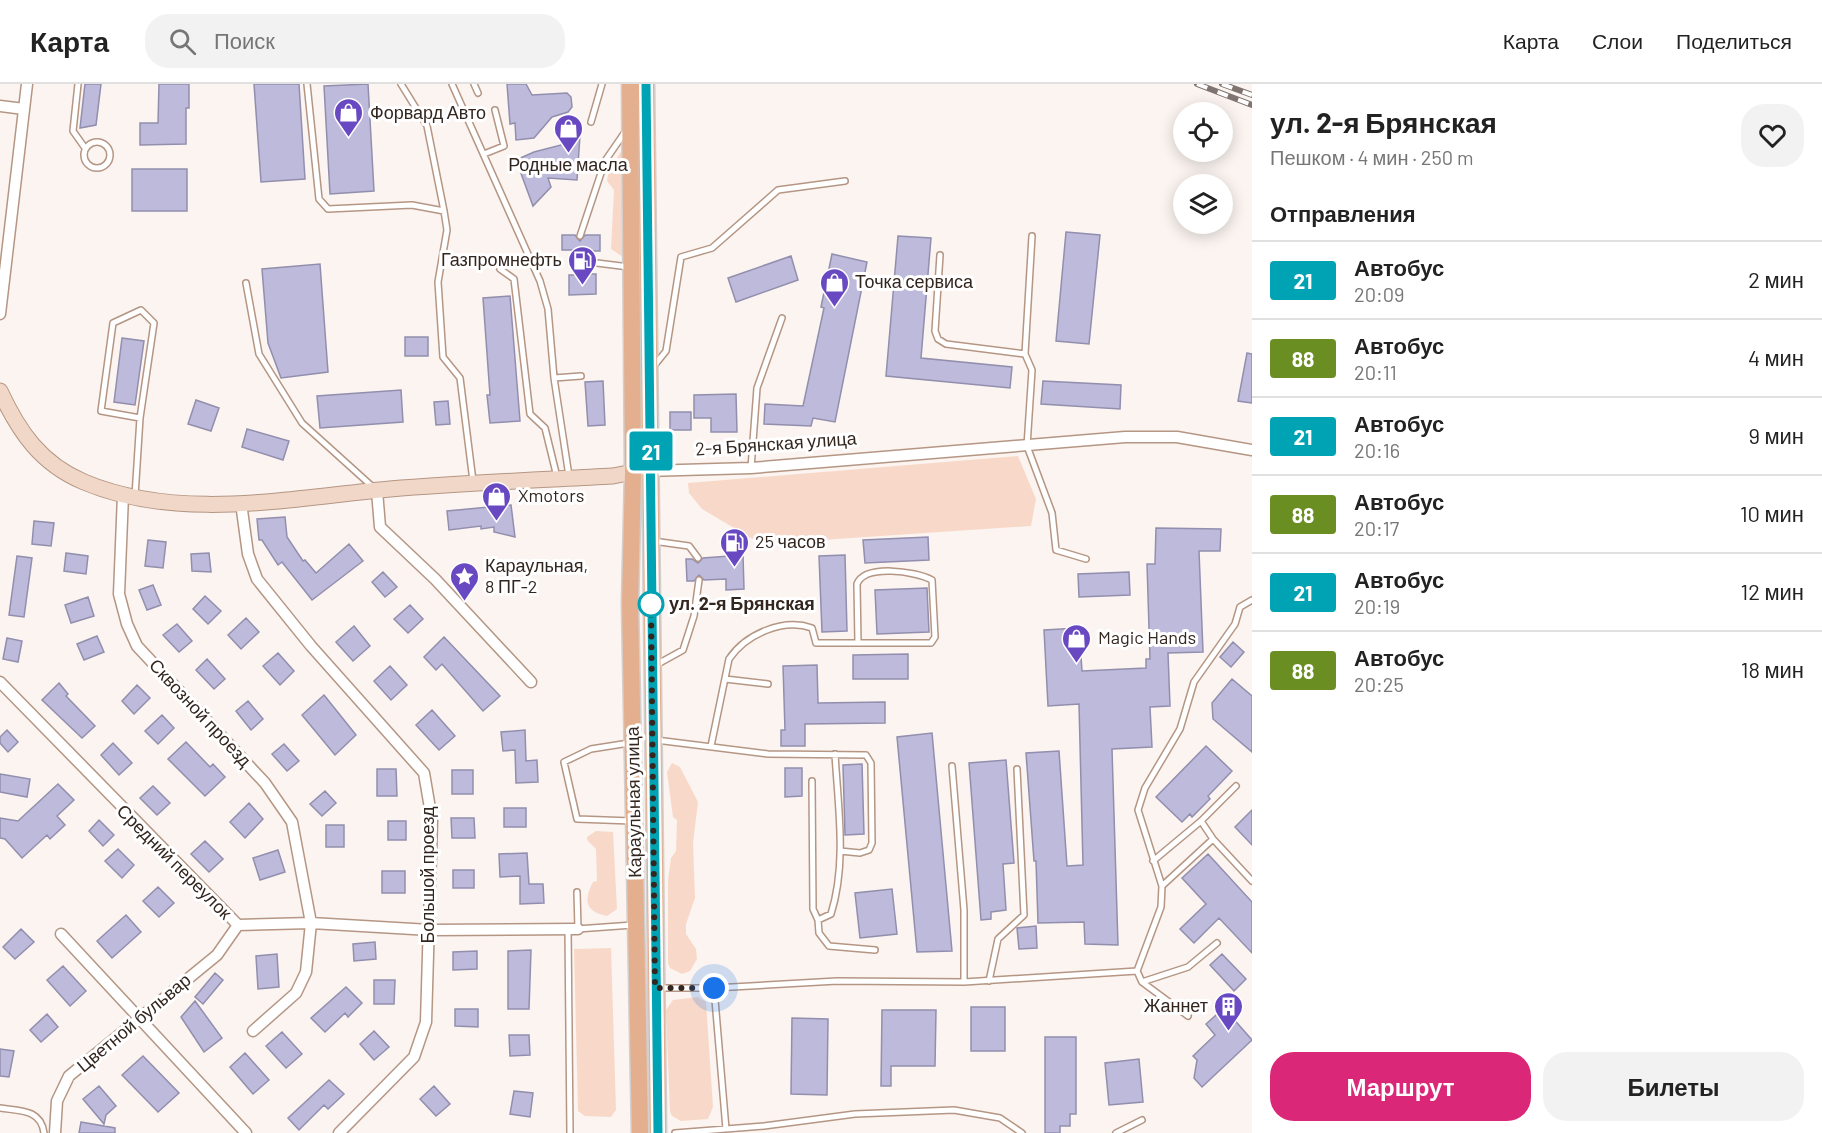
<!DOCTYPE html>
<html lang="ru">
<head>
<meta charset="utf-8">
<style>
  body { margin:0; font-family:Barlow,sans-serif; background:#f2f2f2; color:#222; height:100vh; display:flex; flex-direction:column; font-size:22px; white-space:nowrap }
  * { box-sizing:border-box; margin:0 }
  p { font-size:20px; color:#767676 }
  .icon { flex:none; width:33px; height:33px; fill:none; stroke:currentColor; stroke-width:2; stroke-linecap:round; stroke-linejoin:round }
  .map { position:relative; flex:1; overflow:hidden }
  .details { display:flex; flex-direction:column; background:#fff; width:570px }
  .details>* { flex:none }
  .badge { padding:0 12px; border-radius:4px; font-size:21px; line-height:39px }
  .fabs { position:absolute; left:1173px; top:18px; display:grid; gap:12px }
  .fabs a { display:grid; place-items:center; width:60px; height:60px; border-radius:50%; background:#fff; box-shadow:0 3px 15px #0003; font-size:30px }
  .you { position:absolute; width:30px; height:30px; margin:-15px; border:4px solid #fff; border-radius:50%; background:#1a73e8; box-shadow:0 0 0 9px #1a73e833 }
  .map>.badge { position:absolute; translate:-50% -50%; box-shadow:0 0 0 3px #fff }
  h2 { padding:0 18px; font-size:22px; line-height:54px }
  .round { display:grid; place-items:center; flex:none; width:63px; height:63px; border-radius:24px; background:#f2f2f2 }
  .overview { display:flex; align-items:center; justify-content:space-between; height:102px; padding:0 18px }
  h1 { font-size:28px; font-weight:700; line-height:45px }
  .primary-button { display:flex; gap:12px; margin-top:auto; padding:12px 18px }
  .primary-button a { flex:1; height:69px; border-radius:24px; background:#db2777; color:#fff; font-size:24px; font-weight:700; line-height:69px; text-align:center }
  .primary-button a+a { background:#f2f2f2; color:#222 }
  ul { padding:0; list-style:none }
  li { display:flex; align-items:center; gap:18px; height:78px; padding:0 18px; border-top:2px solid #e0e0e0 }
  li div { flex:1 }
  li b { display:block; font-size:22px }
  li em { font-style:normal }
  li .badge { min-width:66px; font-weight:700; text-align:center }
  header { display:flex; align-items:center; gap:36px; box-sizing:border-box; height:84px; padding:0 30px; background:#fff; border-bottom:2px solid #e0e0e0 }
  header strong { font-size:28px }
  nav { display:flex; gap:33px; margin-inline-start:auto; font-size:21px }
  .search { width:420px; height:54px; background:#f2f2f2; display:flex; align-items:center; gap:15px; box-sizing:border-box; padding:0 21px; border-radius:24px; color:#767676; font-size:22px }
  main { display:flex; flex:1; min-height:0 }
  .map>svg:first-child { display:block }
</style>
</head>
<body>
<header>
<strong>Карта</strong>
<div class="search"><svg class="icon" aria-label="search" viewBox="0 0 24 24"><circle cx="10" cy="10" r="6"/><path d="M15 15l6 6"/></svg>Поиск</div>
<nav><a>Карта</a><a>Слои</a><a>Поделиться</a></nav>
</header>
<main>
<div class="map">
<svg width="1252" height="1049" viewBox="0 0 1252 1049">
  <rect width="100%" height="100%" fill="#fbf4f0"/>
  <path fill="#f8d9c9" d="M622,66L623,173L611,165L614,106L607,97L609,86Z
    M1018,372L1036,415L1031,442L761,460L702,425L689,409L688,399Z
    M672,679L680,683L698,718L693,759L695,814L686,840V850L696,865L697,875L690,887L682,890L670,884L668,879V796L671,774L676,767L677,736L673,733L667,688Z
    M596,747L613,748L617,825L607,832C584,828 584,815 593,798L597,797L596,765L587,756V753Z
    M611,864L616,1026L611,1033L585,1032L578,1027L574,865Z
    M698,913L706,918L713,1023L708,1035L681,1037L672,1032L670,1028L666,926L673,916Z"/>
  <path fill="#bebadb" stroke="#928ead" stroke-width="1.5" d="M85,0H101L96,41L80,44Z
    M159,0H189V24H186V60L140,61V39H158Z
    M254,0H299L305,95L261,98Z
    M368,0L374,107L330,110L324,2Z
    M507,0H526L532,11L567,9L571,13L572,23L568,28L552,33L534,54L516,56L515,39L510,40Z
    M572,51H580L577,96L548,94L551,103L533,122L516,76L534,68L565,60V54Z
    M132,85H187V127H132Z
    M1066,148L1100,151L1089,260L1056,257Z
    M562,151H575L580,157L585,151H600V167H589V173L584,178L589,183V190H596V210L569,211V191H576L575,166H562Z
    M898,152L931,154L921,274L1012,283L1010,304L886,292Z
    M832,170L867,178L835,338L813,334L811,342L764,340L765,320L803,322L824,224L821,223Z
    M791,172L798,196L736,218L728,194Z
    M320,180L328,288L281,294L268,259L262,185Z
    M510,212L520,337L490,339L487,311H490L483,214Z
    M405,253H428V272H405Z
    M122,254L144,257L135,321L114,318Z
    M1247,269L1252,270V319L1238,317Z
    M603,297L605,341L588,342L585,298Z
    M1043,297L1121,301L1120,325L1041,320Z
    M401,306L403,338L320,344L317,312Z
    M736,310L737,348H711V334H694V311Z
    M196,316L219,324L211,347L188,340Z
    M448,317L450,340L436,341L434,318Z
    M670,328H691V346H670Z
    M247,345L289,357L283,376L242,363Z
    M511,421L515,453L494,448V443L481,445V442L449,446L447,427Z
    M285,433L287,453L303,477L305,476L316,489L349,460L363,477L312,516L282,478L278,481L262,456H259L257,435Z
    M34,437L54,439L51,462L32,460Z
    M1156,444L1221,445L1220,467H1199L1203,568L1168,569L1170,622L1150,623L1152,663L1112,665L1118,861L1085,860L1084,838L1038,839L1036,777H1034L1026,669L1059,667L1067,782L1083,781L1079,620L1048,622L1044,546L1079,544L1082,587L1146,584V575H1150L1147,480H1155Z
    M928,453L929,476L865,479L863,456Z
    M148,456L166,458L163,484L145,482Z
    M66,469L88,472L86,490L64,487Z
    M209,469L211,488L192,487L191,470Z
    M743,471L744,505L726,506V495L704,496L699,491L694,497H687L686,475H692L698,479L703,474Z
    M845,471L847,547L822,548L819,472Z
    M17,472L32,474L24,533L9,531Z
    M383,488L397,503L385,513L372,498Z
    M1129,488L1130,511L1079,513L1078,490Z
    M153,501L161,521L147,526L139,506Z
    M927,504L929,548L877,550L875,506Z
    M205,512L221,527L208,540L193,525Z
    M88,513L94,532L71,539L65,521Z
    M410,521L423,535L408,549L394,535Z
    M246,534L259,548L241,565L228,551Z
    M177,540L192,557L179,568L163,551Z
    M354,542L370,562L353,577L336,558Z
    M97,552L104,568L84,576L77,560Z
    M444,553L500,612L483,627L442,580L436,586L424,573Z
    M7,554L22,557L18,578L3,575Z
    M1233,558L1244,568L1231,583L1220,573Z
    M278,569L294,587L280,601L263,582Z
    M908,570V595H853V571Z
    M207,575L225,595L214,605L196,586Z
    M817,581L818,619L885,618V639L805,640V662H781V646H785L783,582Z
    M390,582L407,601L391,616L374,597Z
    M1232,595L1252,612V668L1213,635L1212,619Z
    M59,599L68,610L66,612L95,642L82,654L42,616Z
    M137,601L150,614L134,630L122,617Z
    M324,611L356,651L335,671L302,631Z
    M248,617L263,635L251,646L236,627Z
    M432,626L455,652L439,666L416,641Z
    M162,631L174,644L158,660L145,647Z
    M7,646L18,658L8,668L0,659V653Z
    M525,646L526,677L537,676L538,698L516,699L515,666L503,667L501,648Z
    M932,649L952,867L917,868L897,653Z
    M186,658L210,683L213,680L225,693L205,712L168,675Z
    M113,659L132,679L119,691L101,671Z
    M284,660L299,677L287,687L272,670Z
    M1206,662L1232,687L1208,712L1210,715L1192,733L1190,730L1182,738L1156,713Z
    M1006,676L1014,779L1003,780L1006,826L991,828V835L981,836L969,679Z
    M862,680L864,750L845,751L843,681Z
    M785,684H802V712L785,713Z
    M377,685H396L397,712H377Z
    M452,686H473V710H452Z
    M0,690L30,695L27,713L0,708Z
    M58,700L74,716L57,732L65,741L50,755L47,751L22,774L5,755L0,754V734L18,737Z
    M153,702L170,719L157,731L140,714Z
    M325,707L336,719L322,732L310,720Z
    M249,719L263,735L245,754L230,738Z
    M504,724H526V743H504Z
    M1252,726V761L1235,743Z
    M451,734H474L475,754H452Z
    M99,736L114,751L103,762L89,747Z
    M388,737H406V756H388Z
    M326,741H344V763H326Z
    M205,757L223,775L209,788L191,770Z
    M118,765L134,781L122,794L105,777Z
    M278,766L285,788L260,796L253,774Z
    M527,769L529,800H543L544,819L520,820V792L500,793L499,770Z
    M1208,770L1252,818V869L1219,834L1194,859L1180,845L1206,820L1182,794Z
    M453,786H474V804H453Z
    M382,787H405V809H382Z
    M158,803L174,819L159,833L143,817Z
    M892,805L897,850L860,854L855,809Z
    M126,831L141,848L112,874L97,857Z
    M1036,842L1037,864L1019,865L1017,844Z
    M21,845L34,858L15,875L3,863Z
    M375,858L376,875L354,877L353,860Z
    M531,866L529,925H508V867Z
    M477,867V885L453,886V868Z
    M277,870L279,903L258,905L256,872Z
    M1222,870L1246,895L1234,907L1210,881Z
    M63,882L86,907L70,922L47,896Z
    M215,889L223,896L203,920L195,913Z
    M374,896H395L394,920H374Z
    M346,903L362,919L348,933L345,929L325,948L311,934Z
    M195,917L222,954L204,968L181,933Z
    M971,923H1005V967H971Z
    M1224,924L1252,956L1202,1003L1194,994L1197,976L1193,972L1215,951L1206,940Z
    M455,925H478V943L455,942Z
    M882,926H936L935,982H891V1002H881Z
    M47,930L58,943L41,958L30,946Z
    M792,934L828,935L827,1011L791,1010Z
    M374,947L389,963L374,976L360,960Z
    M282,948L302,970L286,984L266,962Z
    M509,951H529L530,971L510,972Z
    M1045,953H1076V1030H1070V1042H1060V1049H1045Z
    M0,965L14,967L9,993L0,992Z
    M245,969L269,996L253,1010L230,983Z
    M143,972L179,1009L158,1028L122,991Z
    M1139,975L1143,1018L1109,1021L1105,979Z
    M329,996L344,1010L328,1025L324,1021L299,1046L288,1034Z
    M99,1002L116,1022L106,1031L104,1040L83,1015Z
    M434,1002L450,1020L436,1032L420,1015Z
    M514,1007L533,1009L530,1033L510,1030Z
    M81,1038L115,1044V1049H79Z"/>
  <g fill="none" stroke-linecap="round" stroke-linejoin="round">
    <defs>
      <path id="lane" d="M78,0L73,47L85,64
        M307,0L319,115L328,125L412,121L444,127
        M401,0L427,42L444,127L447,146L438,198L443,273L460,294L473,397
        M452,0L540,197L548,225L554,294L569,392
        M474,0L478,9
        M591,38L602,0
        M84 71a13 13 0 1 1 26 0a13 13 0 1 1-26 0Z
        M484,70L504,62L495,26
        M580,152L605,77L625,48
        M1032,152L1025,270L1032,286L1027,362L1052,429L1056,466L1086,475
        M940,171L935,247L938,255L946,260L1025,270
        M589,178L629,183
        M500,185L514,195L530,330L545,344L557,393
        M246,199L259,270L302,339L374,404
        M654,282L666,267L681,173L712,164L778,106L845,97
        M554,294L581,292
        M751,384L757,304L782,234
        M135,412L140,334L154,239L141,226L113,239L101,327L140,334
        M653,457L689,462L698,474
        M656,581L683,566L694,532L699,496
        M725,595L768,600
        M656,656L768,670L866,671L871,679L872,759L869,766L860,769L840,767
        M629,659L591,665L564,678L577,735L632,737
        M711,662L729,575C746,550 783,534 812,544L816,559H858L857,500C865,480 915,487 932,496L935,553L931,559H858
        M835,670C838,723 847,779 831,830L818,836L819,849L829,862L875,866
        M952,682L964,826V898
        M812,697L813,825L818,836
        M1201,737L1213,755
        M1153,777L1201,737L1236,702
        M1162,802L1138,726L1145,704L1180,645L1194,598L1235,540L1240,523L1252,516
        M577,808L578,845
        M568,845L570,1049
        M577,845L633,841
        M1137,887L1161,823L1162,802L1213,755L1252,797
        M989,897L998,855L1024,831L1017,685
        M1142,898L1188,883L1217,859
        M659,904H714L837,897L964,898L1137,887L1142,898L1188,932
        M714,904L726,1045
        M0,1024C20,1027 41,1025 44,1049
        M675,1049L764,1042L855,1030L954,1026L1000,1034L1022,1049
        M1116,1049L1142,1036"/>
      <path id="street" d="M0,22L24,25
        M0,230L27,0
        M646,387L751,384L1125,353H1177L1252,366
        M377,407L380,443L435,495L531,598
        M123,411L119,510L127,540L137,562L265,699L292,738L311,839L306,888L296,909L253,947
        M241,419L248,470L257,495L311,562L424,689L432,736L426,938L414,973L339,1049
        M0,598L238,841L311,839L430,846L578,845
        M61,850L246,1049
        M55,1049L57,1017L69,992L217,871L238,841"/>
      <path id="secondary" d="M0,307C19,348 41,380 84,398C179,438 291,414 390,405C464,399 538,396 613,392L633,388"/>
      <path id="primary" d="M630,0L633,388L630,519L640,1049
        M646,0L658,1049"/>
    </defs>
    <use href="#lane" stroke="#b59684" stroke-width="8"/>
    <use href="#street" stroke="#b59684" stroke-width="13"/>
    <use href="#secondary" stroke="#b59684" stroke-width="17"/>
    <use href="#primary" stroke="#d2cfce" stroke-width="19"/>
    <use href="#lane" stroke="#fff" stroke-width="5"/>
    <use href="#street" stroke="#fff" stroke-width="10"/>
    <use href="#secondary" stroke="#f1d7c7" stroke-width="15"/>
    <use href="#primary" stroke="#e3af8e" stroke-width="16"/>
    <defs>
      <path id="rail" d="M1197,0L1252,21
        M1222,0L1252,11"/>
    </defs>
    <use href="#rail" stroke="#7f746f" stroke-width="6"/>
    <use href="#rail" stroke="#fff" stroke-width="4" stroke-dasharray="11" stroke-linecap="butt"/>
  </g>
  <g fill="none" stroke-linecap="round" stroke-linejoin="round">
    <defs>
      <path id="line" d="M646,0L658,1049"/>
    </defs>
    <use href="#line" stroke="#fff" stroke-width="14"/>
    <use href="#line" stroke="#00a3b4" stroke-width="9"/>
    <path stroke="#33261f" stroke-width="6" stroke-dasharray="0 10.8" d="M651,520L655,904H714"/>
  </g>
  <defs>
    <symbol id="shop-pin" viewBox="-11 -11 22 30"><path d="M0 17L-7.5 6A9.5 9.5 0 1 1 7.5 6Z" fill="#6949c2" stroke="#fff"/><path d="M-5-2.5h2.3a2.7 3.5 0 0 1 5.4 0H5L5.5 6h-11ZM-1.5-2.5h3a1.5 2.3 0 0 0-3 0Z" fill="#fff"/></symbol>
    <symbol id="fuel-pin" viewBox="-11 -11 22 30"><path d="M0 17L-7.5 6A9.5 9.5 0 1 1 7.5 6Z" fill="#6949c2" stroke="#fff"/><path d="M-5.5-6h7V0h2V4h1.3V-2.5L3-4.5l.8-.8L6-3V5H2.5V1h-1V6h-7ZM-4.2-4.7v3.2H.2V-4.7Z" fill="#fff"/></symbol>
    <symbol id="sight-pin" viewBox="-11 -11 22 30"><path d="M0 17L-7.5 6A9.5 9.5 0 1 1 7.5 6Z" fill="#6949c2" stroke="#fff"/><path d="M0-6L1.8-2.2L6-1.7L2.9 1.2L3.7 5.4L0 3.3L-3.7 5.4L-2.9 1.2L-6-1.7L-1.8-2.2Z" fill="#fff"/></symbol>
    <symbol id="building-pin" viewBox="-11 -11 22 30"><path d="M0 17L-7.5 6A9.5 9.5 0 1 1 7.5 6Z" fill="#6949c2" stroke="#fff"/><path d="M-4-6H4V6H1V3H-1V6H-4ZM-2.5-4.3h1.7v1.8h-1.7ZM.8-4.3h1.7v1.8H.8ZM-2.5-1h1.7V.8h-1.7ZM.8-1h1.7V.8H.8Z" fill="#fff"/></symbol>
  </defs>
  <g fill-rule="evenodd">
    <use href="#shop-pin" x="332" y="12" width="33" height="45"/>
    <use href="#shop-pin" x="552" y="28" width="33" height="45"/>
    <use href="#fuel-pin" x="566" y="160" width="33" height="45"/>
    <use href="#shop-pin" x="818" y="182" width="33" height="45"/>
    <use href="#shop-pin" x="480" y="396" width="33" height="45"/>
    <use href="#fuel-pin" x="718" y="442" width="33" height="45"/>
    <use href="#sight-pin" x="448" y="476" width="33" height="45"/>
    <use href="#shop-pin" x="1060" y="538" width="33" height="45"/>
    <use href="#building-pin" x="1212" y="906" width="33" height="45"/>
  </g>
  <circle fill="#fff" stroke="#00a3b4" stroke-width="3" cx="651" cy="520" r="12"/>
  <g text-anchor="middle" stroke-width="6" stroke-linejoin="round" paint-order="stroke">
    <g font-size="18" fill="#33261f" stroke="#fff" text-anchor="start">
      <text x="370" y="35">Форвард Авто</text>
      <text x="568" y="87" text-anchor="middle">Родные масла</text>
      <text x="562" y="182" text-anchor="end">Газпромнефть</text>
      <text x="855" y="204">Точка сервиса</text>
      <text x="518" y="418">Xmotors</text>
      <text x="755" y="464">25 часов</text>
      <text x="485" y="488">Караульная,<tspan x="485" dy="21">8 ПГ-2</tspan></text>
      <text x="1098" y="560">Magic Hands</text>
      <text x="1208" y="928" text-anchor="end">Жаннет</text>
    </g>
    <g font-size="18" fill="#33261f" stroke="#fff">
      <text transform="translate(776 360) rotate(-4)" y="6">2-я Брянская улица</text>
      <text transform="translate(200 629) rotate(47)" y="6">Сквозной проезд</text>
      <text transform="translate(634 718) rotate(-91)" y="6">Караульная улица</text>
      <text transform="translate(174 778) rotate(45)" y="6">Средний переулок</text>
      <text transform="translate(428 791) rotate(-90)" y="6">Большой проезд</text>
      <text transform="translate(134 939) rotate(-40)" y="6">Цветной бульвар</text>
    </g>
    <g font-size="18" font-weight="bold" fill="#33261f" stroke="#fff" text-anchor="start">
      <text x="669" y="526">ул. 2-я Брянская</text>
    </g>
  </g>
</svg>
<div class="fabs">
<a><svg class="icon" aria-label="locate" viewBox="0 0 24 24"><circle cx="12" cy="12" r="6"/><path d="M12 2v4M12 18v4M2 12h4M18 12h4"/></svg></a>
<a><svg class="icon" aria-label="layers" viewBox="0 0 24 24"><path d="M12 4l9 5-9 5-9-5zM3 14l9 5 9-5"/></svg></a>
</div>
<div class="you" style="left:714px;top:904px"></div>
<b class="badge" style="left:651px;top:367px;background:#00a3b4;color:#fff">21</b>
</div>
<section class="details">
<div class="overview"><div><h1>ул. 2-я Брянская</h1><p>Пешком · 4 мин · 250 m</p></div><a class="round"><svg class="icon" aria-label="heart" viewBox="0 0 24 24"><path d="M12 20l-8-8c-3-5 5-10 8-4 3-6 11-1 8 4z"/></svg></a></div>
<h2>Отправления</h2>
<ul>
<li><span class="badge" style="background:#00a3b4;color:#fff">21</span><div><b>Автобус</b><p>20:09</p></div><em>2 мин</em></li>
<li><span class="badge" style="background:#6b8e23;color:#fff">88</span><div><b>Автобус</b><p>20:11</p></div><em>4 мин</em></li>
<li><span class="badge" style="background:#00a3b4;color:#fff">21</span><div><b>Автобус</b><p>20:16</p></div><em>9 мин</em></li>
<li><span class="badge" style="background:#6b8e23;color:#fff">88</span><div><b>Автобус</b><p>20:17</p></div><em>10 мин</em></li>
<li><span class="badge" style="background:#00a3b4;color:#fff">21</span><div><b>Автобус</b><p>20:19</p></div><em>12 мин</em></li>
<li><span class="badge" style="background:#6b8e23;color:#fff">88</span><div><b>Автобус</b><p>20:25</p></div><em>18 мин</em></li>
</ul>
<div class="primary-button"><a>Маршрут</a><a>Билеты</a></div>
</section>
</main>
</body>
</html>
